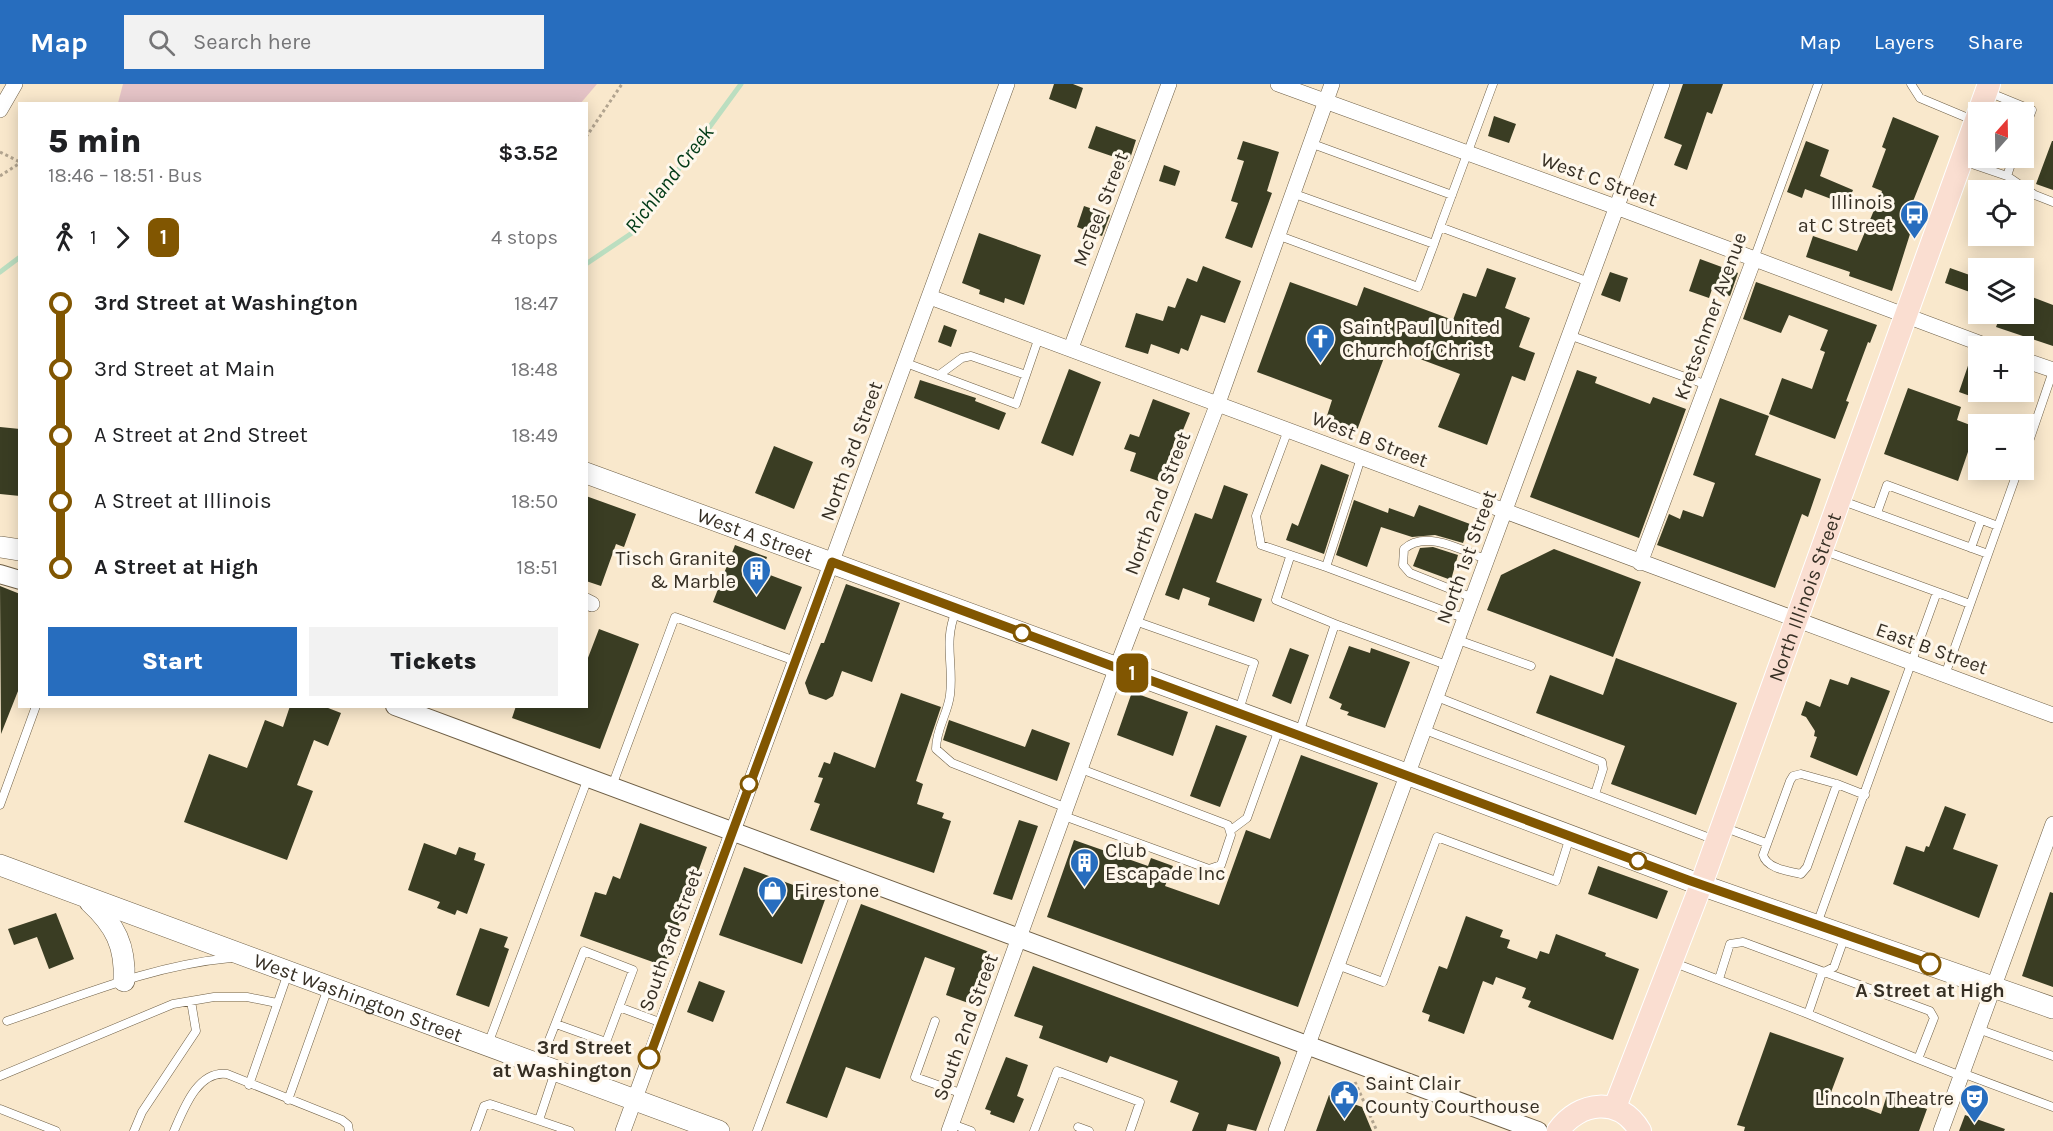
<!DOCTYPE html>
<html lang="en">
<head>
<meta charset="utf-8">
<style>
  body { margin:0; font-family:Karla,sans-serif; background:#f2f2f2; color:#202124; height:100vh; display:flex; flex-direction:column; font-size:22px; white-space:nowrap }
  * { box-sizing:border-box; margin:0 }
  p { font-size:20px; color:#757577 }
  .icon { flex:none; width:33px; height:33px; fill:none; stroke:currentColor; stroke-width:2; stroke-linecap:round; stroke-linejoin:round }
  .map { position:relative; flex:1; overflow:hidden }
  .side { position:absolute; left:18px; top:18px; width:570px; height:606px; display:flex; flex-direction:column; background:#fff; border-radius:0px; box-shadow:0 3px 15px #0003 }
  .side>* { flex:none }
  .badge { padding:0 12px; border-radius:9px; font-size:21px; line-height:39px }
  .needle { width:39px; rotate:20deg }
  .controls { position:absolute; left:1968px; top:18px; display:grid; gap:12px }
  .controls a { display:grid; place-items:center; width:66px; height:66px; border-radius:0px; background:#fff; box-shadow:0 3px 15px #0003; font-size:30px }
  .map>.badge { position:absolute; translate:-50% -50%; box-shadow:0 0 0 3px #fff }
  .legs { display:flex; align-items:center; gap:9px; height:66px; padding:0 30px; font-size:20px }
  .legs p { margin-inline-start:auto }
  .headline { display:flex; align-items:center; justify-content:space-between; height:102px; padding:0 30px }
  h1 { font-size:33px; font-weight:800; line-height:45px }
  .action { display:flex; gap:12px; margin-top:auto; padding:12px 30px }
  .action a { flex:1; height:69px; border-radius:0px; background:#276dbe; color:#fff; font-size:24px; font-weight:800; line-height:69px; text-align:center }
  .action a+a { background:#f2f2f2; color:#202124 }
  ul { padding:0 30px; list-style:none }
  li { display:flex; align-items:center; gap:21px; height:66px; font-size:22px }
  li i { display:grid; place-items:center; width:9px; height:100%; margin:0 8px; background:currentColor }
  li i::after { content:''; width:15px; height:15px; margin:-8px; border:4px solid; border-radius:50%; background:#fff }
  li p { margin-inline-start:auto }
  li:first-child i { background:linear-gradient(#0000 50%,currentColor 0) }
  li:last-child i { background:linear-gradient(currentColor 50%,#0000 0) }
  header { display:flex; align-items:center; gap:36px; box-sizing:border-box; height:84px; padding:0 30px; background:#276dbe; color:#fff }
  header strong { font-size:28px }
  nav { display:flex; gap:33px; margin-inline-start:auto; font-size:21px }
  .search { width:420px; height:54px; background:#f2f2f2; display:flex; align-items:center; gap:15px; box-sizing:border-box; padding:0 21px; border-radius:0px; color:#757577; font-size:22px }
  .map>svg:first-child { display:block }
</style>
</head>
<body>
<header>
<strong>Map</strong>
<div class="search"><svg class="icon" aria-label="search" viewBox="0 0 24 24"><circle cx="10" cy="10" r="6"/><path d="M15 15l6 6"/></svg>Search here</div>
<nav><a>Map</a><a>Layers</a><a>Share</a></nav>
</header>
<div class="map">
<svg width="2053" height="1047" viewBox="0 0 2053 1047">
  <rect width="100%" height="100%" fill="#f9e8cc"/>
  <path fill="#e4c3c6" d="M123,0H597L580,20L118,19Z"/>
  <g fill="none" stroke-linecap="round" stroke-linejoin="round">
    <path stroke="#bbdec0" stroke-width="5" d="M586,180L632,149L741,0
      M0,188L20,173"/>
  </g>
  <path fill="#3a3d23" d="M1054,0H1073L1083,4L1076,25L1049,15Z
    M1683,0H1723L1712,30L1707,28L1687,86L1674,81L1682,61L1664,54Z
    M1494,32L1516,40L1509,59L1488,52Z
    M1893,33L1939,52L1910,125L1917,128L1892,207L1849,192L1850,188L1806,173L1813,152L1857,167L1882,107L1872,103L1886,65L1882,63Z
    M1096,42L1136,56L1129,78L1088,64Z
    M1243,57L1279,68L1267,107L1272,109L1252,164L1225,154L1238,119L1231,117L1244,77L1237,75Z
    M1806,57L1829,66L1820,92L1853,106L1847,121L1805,105L1802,114L1787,108Z
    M2052,57H2053V106L2036,100Z
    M1164,81L1180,87L1175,102L1159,97Z
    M1084,122L1110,131L1102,152L1077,143Z
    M979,149L1041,171L1024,221L1005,214L1004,219L979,210L980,206L962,199Z
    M1700,175L1738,189L1730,212L1712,205L1709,214L1689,207Z
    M1203,182L1241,197L1225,239L1201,231L1188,267L1181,264L1179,270L1151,260L1148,270L1125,263L1136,229L1163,237L1168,222L1175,224L1187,194L1197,198Z
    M1487,184L1516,194L1505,224L1530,234L1519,263L1535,269L1525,297L1512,292L1487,361L1438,343L1460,290L1388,263L1356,349L1325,338L1332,316L1257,288L1290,198L1357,222L1364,203L1453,236L1463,209L1476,213Z
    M1950,184L1978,194V211L1945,199Z
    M1610,188L1628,194L1620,218L1601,211Z
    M1756,198L1877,241L1870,259L1868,258L1846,317L1849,318L1835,355L1769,330L1782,294L1812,305L1825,268L1820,266L1828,246L1789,231L1781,249L1743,235Z
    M2024,210L2053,221V262L1996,243L2001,230H2024Z
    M944,241L957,246L951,263L938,258Z
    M1973,267L1978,269V298L1973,313L1959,308Z
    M1069,285L1101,298L1073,372L1041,359Z
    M1577,286L1597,293L1595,299L1650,320L1653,313L1686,325L1639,454L1530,413Z
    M920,296L976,314L975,317L1006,329L999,346L914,314Z
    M1908,304L1961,323L1957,336L1978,344L1975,361L1970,362L1958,397L1884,370Z
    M1720,314L1769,332L1755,371L1821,395L1808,433L1802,430L1775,504L1657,461L1669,430L1680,435L1683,426L1703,433L1715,399L1693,391Z
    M1153,315L1190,329L1181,351L1177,350L1161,398L1130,387L1136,369L1124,365L1130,350L1139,353Z
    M0,343L20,345V412L0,410Z
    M774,362L813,378L794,425L755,409Z
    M1321,380L1349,391L1324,470L1286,456L1292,439L1298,442Z
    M1224,401L1248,410L1216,498L1262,515L1254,538L1208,521L1210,514L1183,504L1179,516L1165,511L1195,429L1212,435Z
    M586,412L636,430L624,463L616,460L601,502L586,497Z
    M1354,416L1388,429L1389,424L1414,433L1419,421L1470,440L1463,459L1435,451L1412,453L1381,443L1367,483L1336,471Z
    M735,461L767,473L762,488L802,503L785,546L713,518Z
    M1433,463L1458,471L1451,496L1413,482L1420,464Z
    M1554,465L1641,498L1613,573L1487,526L1501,491Z
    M846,500L900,519L872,598L842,587L833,612L826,616L809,610L805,599L821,559H824Z
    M0,502L20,510V602L1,650Z
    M599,545L639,560L600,665L512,634L516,622H586V579Z
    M1349,562L1370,569L1371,564L1410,578L1385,644L1347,631L1349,628L1340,625L1342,620L1329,614Z
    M1290,564L1309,571L1291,620L1272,612Z
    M1616,574L1737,619L1696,731L1611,700L1625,662L1536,629L1550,591L1603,611Z
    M1851,593L1890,607L1857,692L1810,673L1817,653L1814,652L1815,647L1806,633L1801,631L1806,617L1820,623L1830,595L1848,601Z
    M1132,608L1188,628L1173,672L1117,651Z
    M901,609L941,623L916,697L923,700L917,720L944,729L942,734L951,737L934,789L810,746L820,720L814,718L823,694L818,693L824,678L830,680L834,668L875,684Z
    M290,622H323L341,629L328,662L314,656L297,701L313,707L287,776L184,738L209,670L247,684L265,636L283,643Z
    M949,636L1025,663L1032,645L1070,659L1057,697L943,656Z
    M1216,641L1247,652L1220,723L1190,712Z
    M1301,671L1378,699L1298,923L1047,833L1074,756L1148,782L1151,774L1173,782L1165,802L1219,821L1246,746L1270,755Z
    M1945,722L1966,730L1953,765L1998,781L1979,834L1893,800L1906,762L1924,768L1926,762L1929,763Z
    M1019,736L1038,742L1012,816L993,810Z
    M640,739L707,763L664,882L580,852L595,808L606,811L613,792L620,795Z
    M424,759L456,771L459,763L476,769L474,776L485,780L467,830L457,826L455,831L437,824L440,818L408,806Z
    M1598,782L1668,807L1657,835L1588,810Z
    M744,783L826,813L802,880L719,851Z
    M2050,808L2053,809V903L2022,892Z
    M861,820L992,869L974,921L946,911L955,884L925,873L880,995L846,983L827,1034L786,1019Z
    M56,829L74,875L49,885L37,853L14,861L8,845Z
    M1466,832L1503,846L1500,853L1510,856L1507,864L1537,875L1540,867L1549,870L1556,850L1606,869L1605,872L1639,885L1613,956L1528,923L1531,917L1522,914L1526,904L1496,893L1493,901L1483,897L1464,950L1428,937L1430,931L1422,928L1439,882L1447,885Z
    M480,844L508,853L504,863L509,865L489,923L456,911Z
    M1033,882L1279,973L1281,979L1256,1047L1228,1040L1226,1047H1192L1199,1029L1170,1018L1178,997L1110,972L1107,979L1039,954L1043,942L1014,932Z
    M699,897L725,907L713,938L687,928Z
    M1770,948L1844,974L1830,1011L1881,1030L1887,1011L1927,1025L1919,1047H1744L1745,1043L1737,1041Z
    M1006,973L1028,981L1017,1012L1024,1015L1014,1039L990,1030L991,1027L985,1025Z
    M1329,1011L1362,1023L1372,1047H1316Z
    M1965,1031L2005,1045L2004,1047H1959Z"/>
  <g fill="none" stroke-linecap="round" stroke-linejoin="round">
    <defs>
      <path id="service" d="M1493,0L1440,143L1589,198
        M1911,0L1920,14L1975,37
        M1988,8L2032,26L2024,47
        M1310,59L1452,111
        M1963,77L2007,92L2013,74
        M2007,92L2035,111L2053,118
        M1292,109L1434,160L1440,143
        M1277,151L1418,203L1434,160
        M1754,175L1818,0
        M1569,251L1707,301
        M906,279L1016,320L1039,253
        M939,291L962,274L971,272L1026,291
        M1288,346L1256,432L1261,461L1326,483
        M2024,372L2053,287
        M1361,374L1326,483L1466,535
        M1840,416L1988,470
        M1877,429L1887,401L1998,442
        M1971,464L1981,436
        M1822,466L1970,520
        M1290,473L1276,516L1335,540L1299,649
        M1473,514L1410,489L1403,481L1404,465C1426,445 1463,467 1488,476
        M956,527C943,558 954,580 950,611C948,629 936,645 936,665L952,679L1067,724
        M1135,537L1254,579L1239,626
        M1335,540L1449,582
        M1458,556L1531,582
        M1945,591L2018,386
        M1437,613L1602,678L1603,685L1595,710
        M1425,646L1715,756
        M1801,690L1837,700L1807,783L1801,790C1789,787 1767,785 1763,771L1790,697L1793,692Z
        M1837,700L1865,711
        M612,702L675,533L795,577
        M0,721L36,622
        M1064,732L1209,785L1221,781L1231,751L1228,741L1081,685
        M1723,743L1766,759
        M1231,746L1247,734L1279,645
        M1817,840L1937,508
        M1672,878L1808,930L1822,889L1834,883L1845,852
        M1337,881L1383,898L1437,753L1556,797L1570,753
        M1719,895L1730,860L1743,858L1930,927L1934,934L1918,975L1808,930
        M619,923L662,939
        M7,937C80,912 153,881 231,874
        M935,937L915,993L963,1010
        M1978,945L2053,972
        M488,960L588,694
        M1918,975L1961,992
        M540,979L584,867L633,886L606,958L556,940
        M1962,989L2053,1023
        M0,992L173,920L214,913H247L277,919
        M249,1001L288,889
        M288,1016L328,904
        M0,1025L56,1047
        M539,1036L555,988
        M952,1040L971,1047
        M1078,1043L1089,1047
        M134,1047L142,1028L196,947L191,917
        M174,1047C184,1024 198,986 227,990L342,1036L348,1041L349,1047
        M475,1047L484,1022L490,1020L570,1047
        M757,1047L852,793
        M1034,1047L1057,987L1140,1018L1130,1047"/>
      <path id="minor" d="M1278,0L1616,123L1987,262
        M0,26L15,0
        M930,213L2053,631
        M1071,264L1169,0
        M2024,276L2053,286
        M1640,479L1754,175
        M586,517L592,520
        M623,1047L1007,0
        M949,1047L1117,583L1218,319L1332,0
        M1276,1047L1662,0
        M1941,1047L2053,740"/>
      <path id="tertiary" d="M0,490L20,496
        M395,622L1538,1047"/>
      <g id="secondary">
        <path id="s1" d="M586,389L1385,682L1701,801L2053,924"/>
        <path d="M0,463L20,466"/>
        <path id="s2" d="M0,781L719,1047"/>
        <path d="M90,818C115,841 126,862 124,897"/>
      </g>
      <g id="primary">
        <path id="s3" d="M1615,1023L1701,801L1989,0"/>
        <path d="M1558,1047C1579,1017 1620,1012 1640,1047"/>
      </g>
    </defs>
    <use href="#service" stroke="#6d5e45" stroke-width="9"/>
    <use href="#minor" stroke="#6d5e45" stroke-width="16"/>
    <use href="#tertiary" stroke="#6d5e45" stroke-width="20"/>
    <use href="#secondary" stroke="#6d5e45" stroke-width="22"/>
    <use href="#primary" stroke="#fff" stroke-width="24"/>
    <path stroke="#b2a48f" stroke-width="3" stroke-dasharray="3 3" stroke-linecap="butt" d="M586,53L622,0
      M0,68L20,78
      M0,92L20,79
      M1355,998L1377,1047"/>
    <use href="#service" stroke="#fff" stroke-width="8"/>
    <use href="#minor" stroke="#fff" stroke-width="15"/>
    <use href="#tertiary" stroke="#fff" stroke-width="18"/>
    <use href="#secondary" stroke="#fff" stroke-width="21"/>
    <use href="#primary" stroke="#faded1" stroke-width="22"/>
  </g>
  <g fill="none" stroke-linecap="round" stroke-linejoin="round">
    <defs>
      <path id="line-1" d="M649,974L832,478L1688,796L1930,880"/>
    </defs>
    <use href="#line-1" stroke="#fff" stroke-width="14"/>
    <use href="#line-1" stroke="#815601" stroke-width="9"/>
  </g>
  <defs>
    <symbol id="bus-pin" viewBox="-11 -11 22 30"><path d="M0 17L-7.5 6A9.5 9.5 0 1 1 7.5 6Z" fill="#276dbe" stroke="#fef7eb"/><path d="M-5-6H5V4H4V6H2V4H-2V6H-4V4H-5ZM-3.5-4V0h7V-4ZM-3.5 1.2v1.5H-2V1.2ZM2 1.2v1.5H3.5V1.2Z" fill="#fff"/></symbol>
    <symbol id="church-pin" viewBox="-11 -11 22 30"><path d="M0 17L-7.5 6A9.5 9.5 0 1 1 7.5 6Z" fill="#276dbe" stroke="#fef7eb"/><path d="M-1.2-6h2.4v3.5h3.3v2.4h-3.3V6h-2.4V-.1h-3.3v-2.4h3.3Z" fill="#fff"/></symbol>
    <symbol id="building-pin" viewBox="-11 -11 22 30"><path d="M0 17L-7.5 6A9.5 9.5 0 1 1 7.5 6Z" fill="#276dbe" stroke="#fef7eb"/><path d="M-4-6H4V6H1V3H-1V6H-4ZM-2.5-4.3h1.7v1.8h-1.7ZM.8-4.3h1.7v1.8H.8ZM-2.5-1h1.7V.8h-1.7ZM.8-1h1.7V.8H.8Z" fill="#fff"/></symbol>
    <symbol id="shop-pin" viewBox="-11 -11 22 30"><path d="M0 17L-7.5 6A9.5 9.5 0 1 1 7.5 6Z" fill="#276dbe" stroke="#fef7eb"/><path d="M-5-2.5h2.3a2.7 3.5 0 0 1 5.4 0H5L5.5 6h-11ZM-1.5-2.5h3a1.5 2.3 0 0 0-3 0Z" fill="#fff"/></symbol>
    <symbol id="civic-pin" viewBox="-11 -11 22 30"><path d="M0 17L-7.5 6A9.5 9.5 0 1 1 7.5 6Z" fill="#276dbe" stroke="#fef7eb"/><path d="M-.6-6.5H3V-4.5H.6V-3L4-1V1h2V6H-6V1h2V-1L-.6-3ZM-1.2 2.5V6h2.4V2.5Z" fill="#fff"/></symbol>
    <symbol id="theatre-pin" viewBox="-11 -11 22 30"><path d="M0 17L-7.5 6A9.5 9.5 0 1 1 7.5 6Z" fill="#276dbe" stroke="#fef7eb"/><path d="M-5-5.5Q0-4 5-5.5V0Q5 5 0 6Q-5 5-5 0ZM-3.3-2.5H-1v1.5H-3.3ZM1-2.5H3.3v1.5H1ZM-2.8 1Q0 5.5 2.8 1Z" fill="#fff"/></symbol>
  </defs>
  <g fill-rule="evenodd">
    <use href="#bus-pin" x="1898" y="114" width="33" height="45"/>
    <use href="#church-pin" x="1304" y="238" width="33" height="45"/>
    <use href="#building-pin" x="740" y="470" width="33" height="45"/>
    <use href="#building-pin" x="1068" y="762" width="33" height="45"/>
    <use href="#shop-pin" x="756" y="790" width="33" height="45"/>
    <use href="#civic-pin" x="1328" y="994" width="33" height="45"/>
    <use href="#theatre-pin" x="1958" y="998" width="33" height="45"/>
  </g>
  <g fill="#fff" stroke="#815601" stroke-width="3">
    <circle cx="1022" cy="549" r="8"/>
    <circle cx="749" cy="700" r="8"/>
    <circle cx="1638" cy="777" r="8"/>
    <circle cx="1930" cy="880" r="10"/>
    <circle cx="649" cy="974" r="10"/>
  </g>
  <g text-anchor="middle" stroke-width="6" stroke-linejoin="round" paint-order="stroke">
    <g font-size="20" fill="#362f24" stroke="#fef7eb">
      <text transform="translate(1599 95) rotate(20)" y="7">West C Street</text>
      <text transform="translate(1100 125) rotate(-69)" y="7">McTeel Street</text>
      <text transform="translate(1710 232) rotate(-70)" y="7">Kretschmer Avenue</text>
      <text transform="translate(1370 355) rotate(21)" y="7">West B Street</text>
      <text transform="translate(851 367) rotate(-70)" y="7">North 3rd Street</text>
      <text transform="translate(1157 419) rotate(-69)" y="7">North 2nd Street</text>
      <text dy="7" stroke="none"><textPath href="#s1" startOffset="180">West A Street</textPath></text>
      <text transform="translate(1466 473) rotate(-70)" y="7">North 1st Street</text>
      <text dy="7" stroke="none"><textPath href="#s3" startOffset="544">North Illinois Street</textPath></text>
      <text transform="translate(1932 564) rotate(20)" y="7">East B Street</text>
      <text transform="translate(670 856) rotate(-70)" y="7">South 3rd Street</text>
      <text dy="7" stroke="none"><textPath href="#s2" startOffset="382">West Washington Street</textPath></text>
      <text transform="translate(965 943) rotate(-70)" y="7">South 2nd Street</text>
    </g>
    <g font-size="20" fill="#362f24" stroke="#fef7eb" text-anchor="start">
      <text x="1893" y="125" text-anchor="end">Illinois<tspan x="1893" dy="23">at C Street</tspan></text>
      <text x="1342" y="250">Saint Paul United<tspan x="1342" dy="23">Church of Christ</tspan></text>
      <text x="736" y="481" text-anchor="end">Tisch Granite<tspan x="736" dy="23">&amp; Marble</tspan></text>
      <text x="1105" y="773">Club<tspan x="1105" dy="23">Escapade Inc</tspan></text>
      <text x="794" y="813">Firestone</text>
      <text x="1365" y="1006">Saint Clair<tspan x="1365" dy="23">County Courthouse</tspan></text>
      <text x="1954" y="1021" text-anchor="end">Lincoln Theatre</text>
    </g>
    <g font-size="20" font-weight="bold" fill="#362f24" stroke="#fef7eb">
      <text x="1930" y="913">A Street at High</text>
      <text x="632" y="970" text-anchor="end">3rd Street<tspan x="632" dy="23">at Washington</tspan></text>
    </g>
    <g font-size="21" font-style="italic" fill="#003a16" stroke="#fef7eb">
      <text transform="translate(669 95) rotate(-52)" y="7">Richland Creek</text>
    </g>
  </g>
</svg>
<div class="controls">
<a><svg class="needle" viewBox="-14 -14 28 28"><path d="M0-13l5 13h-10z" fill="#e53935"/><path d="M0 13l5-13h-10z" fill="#757577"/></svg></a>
<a><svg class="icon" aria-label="locate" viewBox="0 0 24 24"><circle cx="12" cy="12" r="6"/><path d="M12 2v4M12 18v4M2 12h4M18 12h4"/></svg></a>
<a><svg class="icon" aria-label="layers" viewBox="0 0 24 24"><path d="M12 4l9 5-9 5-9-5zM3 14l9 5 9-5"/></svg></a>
<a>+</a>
<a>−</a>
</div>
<b class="badge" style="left:1132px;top:589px;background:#815601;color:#fff">1</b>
<section class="side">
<div class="headline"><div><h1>5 min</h1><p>18:46 – 18:51 · Bus</p></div><b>$3.52</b></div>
<div class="legs"><svg class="icon" aria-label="walk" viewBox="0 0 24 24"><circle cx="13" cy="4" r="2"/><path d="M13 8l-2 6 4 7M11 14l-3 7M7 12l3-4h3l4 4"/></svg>1<svg class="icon" aria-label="forward" viewBox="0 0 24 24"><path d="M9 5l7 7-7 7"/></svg><b class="badge" style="background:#815601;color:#fff">1</b><p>4 stops</p></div>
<ul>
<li><i style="color:#815601"></i><b>3rd Street at Washington</b><p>18:47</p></li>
<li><i style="color:#815601"></i><span>3rd Street at Main</span><p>18:48</p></li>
<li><i style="color:#815601"></i><span>A Street at 2nd Street</span><p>18:49</p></li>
<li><i style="color:#815601"></i><span>A Street at Illinois</span><p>18:50</p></li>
<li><i style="color:#815601"></i><b>A Street at High</b><p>18:51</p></li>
</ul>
<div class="action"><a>Start</a><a>Tickets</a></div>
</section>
</div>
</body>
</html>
